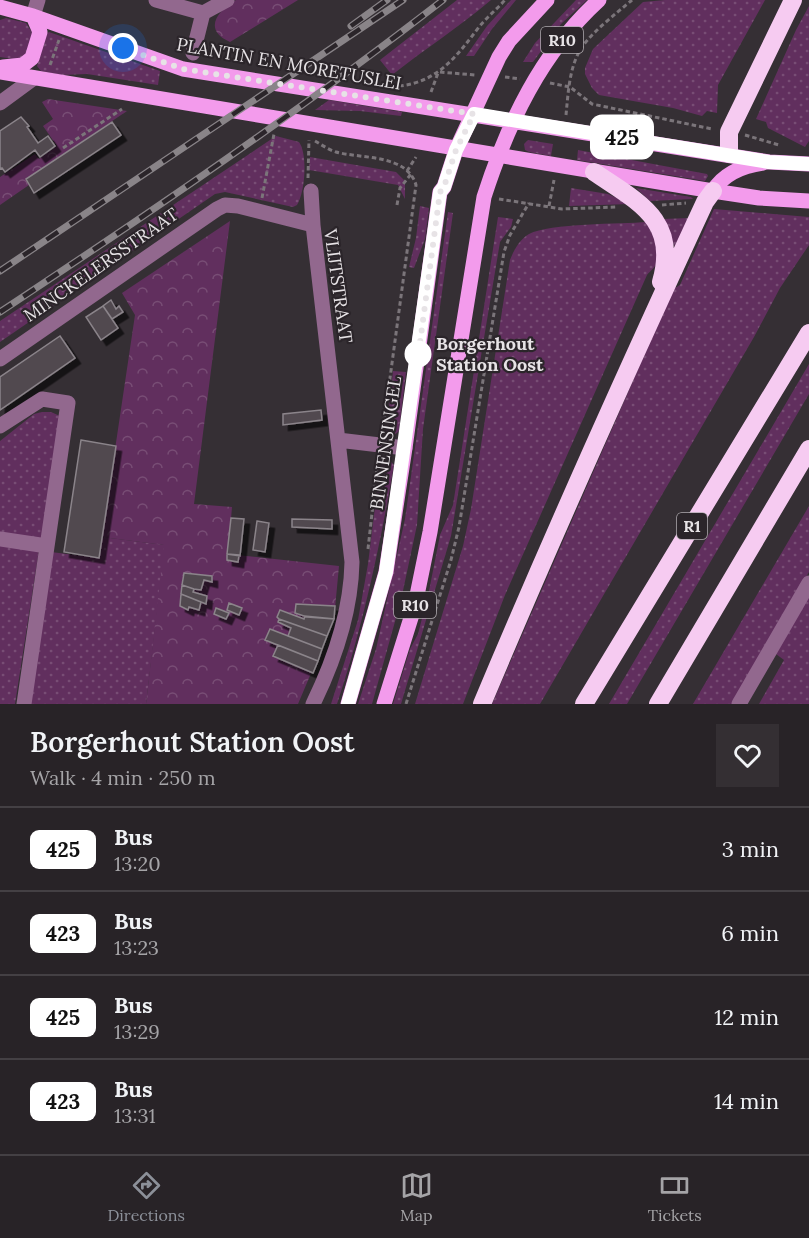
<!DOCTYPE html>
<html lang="en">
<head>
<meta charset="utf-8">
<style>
  body { margin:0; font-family:Lora,serif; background:#342f33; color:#f1f3f6; height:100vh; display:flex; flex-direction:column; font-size:22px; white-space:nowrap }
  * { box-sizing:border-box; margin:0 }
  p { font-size:20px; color:#a5a4a7 }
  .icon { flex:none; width:33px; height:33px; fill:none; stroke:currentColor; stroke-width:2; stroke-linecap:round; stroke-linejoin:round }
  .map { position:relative; height:704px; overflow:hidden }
  .panel { display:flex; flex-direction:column; background:#282327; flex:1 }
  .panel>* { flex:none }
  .badge { padding:0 12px; border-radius:9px; font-size:21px; line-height:39px }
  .you { position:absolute; width:30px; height:30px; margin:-15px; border:4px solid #fff; border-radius:50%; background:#1a73e8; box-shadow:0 0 0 9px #1a73e833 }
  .map>.badge { position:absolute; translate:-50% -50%; box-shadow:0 0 0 3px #fff }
  .round { display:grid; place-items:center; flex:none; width:63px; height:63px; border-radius:0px; background:#342f33 }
  .summary { display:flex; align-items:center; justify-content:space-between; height:102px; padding:0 30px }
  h1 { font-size:28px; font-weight:600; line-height:45px }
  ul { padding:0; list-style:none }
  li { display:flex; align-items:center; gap:18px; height:84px; padding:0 30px; border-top:2px solid #444044 }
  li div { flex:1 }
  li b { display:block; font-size:22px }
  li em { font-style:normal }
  li .badge { min-width:66px; font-weight:700; text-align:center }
  .dock { display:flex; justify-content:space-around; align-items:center; height:84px; border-top:2px solid #444044; background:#282327; font-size:16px; color:#a5a4a7 }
  .dock a { display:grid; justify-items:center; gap:3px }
  .dock .active { color:#8c9099 }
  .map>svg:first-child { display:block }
</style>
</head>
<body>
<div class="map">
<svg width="809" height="704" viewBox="0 0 809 704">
  <defs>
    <pattern id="grass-dots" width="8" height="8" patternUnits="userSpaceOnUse" patternTransform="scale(1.5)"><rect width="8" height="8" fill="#612f5e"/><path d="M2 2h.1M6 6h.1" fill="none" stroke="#784d75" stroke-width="1.8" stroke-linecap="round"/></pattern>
    <pattern id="forest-crowns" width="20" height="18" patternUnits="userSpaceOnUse" patternTransform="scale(1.5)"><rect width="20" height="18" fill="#612f5e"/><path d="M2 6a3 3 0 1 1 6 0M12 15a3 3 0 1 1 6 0" fill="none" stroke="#784d75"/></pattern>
    <filter id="shadow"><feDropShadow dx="5.5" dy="5.5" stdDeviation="0" flood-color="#0009"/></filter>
  </defs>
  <rect width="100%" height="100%" fill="#352f34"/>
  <path fill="url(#grass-dots)" d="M457,0H491C459,27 425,49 392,75L380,60Z
    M511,0H516L492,29L474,56H466L487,26Z
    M576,0H587L561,24L533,62H523L535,43Z
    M665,0H765L718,85L717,113L707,111L702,116L673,108L599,95L592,88L585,74V68L593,49L643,2Z
    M809,6V141L805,147L768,128L766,122L756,119L796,30Z
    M6,18L26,23L33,34L30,49L20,60L0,57V20Z
    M49,32L160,71L158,85L87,74L62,75L41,71L37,66L46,34Z
    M329,100L402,112L401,116L360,111L315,110Z
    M276,136L299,142C308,154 305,193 297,205L293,207L225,192L215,194L0,342V321Z
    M528,140L553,144L551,156L529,152L525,150L524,144Z
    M578,150L707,174L708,176L705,181L577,160Z
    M310,157L396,172L405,181V199L398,185L309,170Z
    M571,188L608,194L630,204L569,206Z
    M636,188L691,197L693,199L650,201Z
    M420,206L429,208L425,239L414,268L409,267L416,238Z
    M714,209L809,217V245L780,288L754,337L540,704H492L673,289L680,285Z
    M448,212L453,213L423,429L417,525L401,600L372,704H358L376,649L405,519Z
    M498,217L513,219L511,227L500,242L451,536L401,704H393L410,649L418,634L429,591L440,535L453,505Z
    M691,218L675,247L662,219Z
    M647,222C654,234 661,250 656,264C655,268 650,271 647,275L505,595L463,704H415L463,546L471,509L510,260C514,250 519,240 529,234C550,223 621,224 647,222Z
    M809,364V394L627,704H609Z
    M393,371L406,372L399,431L392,437L386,435Z
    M42,412H51L60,416L41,540L0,533V441L34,414Z
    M381,458L389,459L394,465C380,546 363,626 337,704H331L358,620L368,564Z
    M809,506V572L732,704H693Z
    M102,537L165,545L146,704H28L51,552L99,558Z
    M0,545L39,550L15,704H0Z
    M809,594V704H759L784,660L776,654Z"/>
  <path fill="url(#forest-crowns)" d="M236,0H298L230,42C202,30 218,10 236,0Z
    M48,99L127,111L26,179L29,185L0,205V177L35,154L39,159L57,146L43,126L53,119L42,102Z
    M230,221L194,504L232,507L228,554L339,566L334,619L298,704H146L164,545L102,537L135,315L122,293Z"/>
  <path fill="#514a50" stroke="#8b848a" stroke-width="1.5" filter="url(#shadow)" d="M21,117L29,126L27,127L38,143L48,136L55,146L40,157L35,150L5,172L2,168L0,169V131Z
    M112,122L121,135L34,193L26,179Z
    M111,300L116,309L119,306L123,312L112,319L103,306Z
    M103,306L118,328L101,340L86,317Z
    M60,336L75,358L0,410V377Z
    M321,410L322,420L283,425V414Z
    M81,440L116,446L99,558L64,552Z
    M231,518L244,519L240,556L227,554Z
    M292,519L332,520V529L292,527Z
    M257,521L269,523L265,552L253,550Z
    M227,554L239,555L238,562L227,560Z
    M184,573L212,576V582L204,580L201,590L194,589L182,585Z
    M182,585L194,589L193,592L207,596L206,604L181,594Z
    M181,594L201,602L199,610L189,607L188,610L180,606Z
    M229,603L242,608L239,615L227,610Z
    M296,604L335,606L334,619L307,617L295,613Z
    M216,608L229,613L226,619L214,614Z
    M280,610L304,619L305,616L334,619L327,636L279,619L277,617Z
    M279,619L327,636L322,649L288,636L291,628L278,622Z
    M270,629L322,649L318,661L265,640Z
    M278,645L318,661L313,673L273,656Z"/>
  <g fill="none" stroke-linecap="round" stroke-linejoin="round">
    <path stroke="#7b757a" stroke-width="3" stroke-dasharray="4.5 3" stroke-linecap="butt" d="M50,65L59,40
      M440,72L475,75
      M505,77L520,79
      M550,83L570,87L592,104L712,129
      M399,86C438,82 457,56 479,27C487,17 497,9 505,0
      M431,92L438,73
      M566,115C568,95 569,72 578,54C586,36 617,13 632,0
      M745,135L779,145
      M315,141C322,145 329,150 336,152C362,159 407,154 416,185L383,430
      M63,148L122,109
      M407,171L416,157
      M308,178L309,140
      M262,198L274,134
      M499,199L562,209L617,207
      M397,205L400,188L411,174
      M662,205L686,203
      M549,206L554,180
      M368,549L378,460
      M406,704L451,560L459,527L504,252L510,235L529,203"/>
    <path stroke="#92688e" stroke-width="15" d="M156,0L203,13
      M33,16L38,0
      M193,53L203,13L227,0
      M0,103L34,78
      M311,191L313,225
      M0,359L217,209L225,205L238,206L313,225L352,562C351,612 335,659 313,704
      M0,426L42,399L68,403L24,704
      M338,440L405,448
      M0,539L47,546
      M739,704L809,583"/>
    <path stroke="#f39bec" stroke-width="15" d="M0,7L33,16L183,69L769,162L809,164
      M3,67L23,65L32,58L40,32L33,16
      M0,72L713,191L759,198L809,201
      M713,191C724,173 742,166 763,163
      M348,704L386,572L405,448L440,192L444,187L456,150L499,57L509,41L547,0
      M384,704L415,605L430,532L484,197C508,123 541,53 599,0"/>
    <path stroke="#f6cbf1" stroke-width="18" d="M729,154V132L793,0
      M594,172C638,202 679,220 661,282
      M482,704C553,535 628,368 705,202L713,191
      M584,704L809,333
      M658,704L809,449"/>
    <defs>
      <path id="rail" d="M351,26L387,0
        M0,271L403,0
        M0,312C151,212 300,111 443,0"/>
    </defs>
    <use href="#rail" stroke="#898488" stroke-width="7"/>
    <use href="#rail" stroke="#2b252a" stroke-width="4.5" stroke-dasharray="14" stroke-linecap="butt"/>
  </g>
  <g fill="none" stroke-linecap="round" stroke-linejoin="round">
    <defs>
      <path id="line" d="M348,704L386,572L440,192L444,187L456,150L474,114L769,162L809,164"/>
    </defs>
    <use href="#line" stroke="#fff" stroke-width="14"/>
    <use href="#line" stroke="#fff" stroke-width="9"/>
    <path stroke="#e7e3e6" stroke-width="6" stroke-dasharray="0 10.8" d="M123,48L183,69L474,114L456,150L444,187L440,192L418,358V354"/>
  </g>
  <circle fill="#fff" stroke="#fff" stroke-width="3" cx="418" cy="354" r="12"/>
  <g text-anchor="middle" stroke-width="4.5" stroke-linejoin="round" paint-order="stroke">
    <g fill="#2b252a" stroke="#afaaae" stroke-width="1.5">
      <rect x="541" y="27" width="42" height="26" rx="4.5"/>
      <rect x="677" y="513" width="30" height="26" rx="4.5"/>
      <rect x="394" y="592" width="42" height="26" rx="4.5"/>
    </g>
    <g font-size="16" font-weight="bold" fill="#e7e3e6">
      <text x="562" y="46">R10</text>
      <text x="692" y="532">R1</text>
      <text x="415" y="611">R10</text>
    </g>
    <g font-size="18" fill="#e7e3e6" stroke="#2b252a">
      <text transform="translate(289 64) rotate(10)" y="6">PLANTIN EN MORETUSLEI</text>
      <text transform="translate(101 265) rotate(-35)" y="6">MINCKELERSSTRAAT</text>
      <text transform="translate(338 286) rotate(82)" y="6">VLIJTSTRAAT</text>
      <text transform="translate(386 443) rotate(-82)" y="6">BINNENSINGEL</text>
    </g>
    <g font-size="18" font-weight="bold" fill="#e7e3e6" stroke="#2b252a" text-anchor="start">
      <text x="436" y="350">Borgerhout<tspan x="436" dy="21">Station Oost</tspan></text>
    </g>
  </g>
</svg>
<div class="you" style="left:123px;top:48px"></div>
<b class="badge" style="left:622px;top:137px;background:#fff;color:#111">425</b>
</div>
<section class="panel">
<div class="summary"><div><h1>Borgerhout Station Oost</h1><p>Walk · 4 min · 250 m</p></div><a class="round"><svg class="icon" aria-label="heart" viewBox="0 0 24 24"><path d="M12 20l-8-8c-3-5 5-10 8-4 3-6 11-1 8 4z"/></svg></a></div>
<ul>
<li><span class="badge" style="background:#fff;color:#111">425</span><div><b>Bus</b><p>13:20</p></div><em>3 min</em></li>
<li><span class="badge" style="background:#fff;color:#111">423</span><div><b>Bus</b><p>13:23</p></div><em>6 min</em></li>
<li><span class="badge" style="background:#fff;color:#111">425</span><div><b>Bus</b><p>13:29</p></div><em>12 min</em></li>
<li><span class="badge" style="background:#fff;color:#111">423</span><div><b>Bus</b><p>13:31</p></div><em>14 min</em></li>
</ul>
</section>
<nav class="dock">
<a class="active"><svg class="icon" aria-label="directions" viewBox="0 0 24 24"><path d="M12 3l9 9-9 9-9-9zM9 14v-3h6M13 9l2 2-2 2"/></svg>Directions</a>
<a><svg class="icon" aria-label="map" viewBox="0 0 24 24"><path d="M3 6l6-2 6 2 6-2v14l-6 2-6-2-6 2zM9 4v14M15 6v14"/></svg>Map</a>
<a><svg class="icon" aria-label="tickets" viewBox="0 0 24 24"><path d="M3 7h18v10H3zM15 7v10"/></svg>Tickets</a>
</nav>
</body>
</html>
